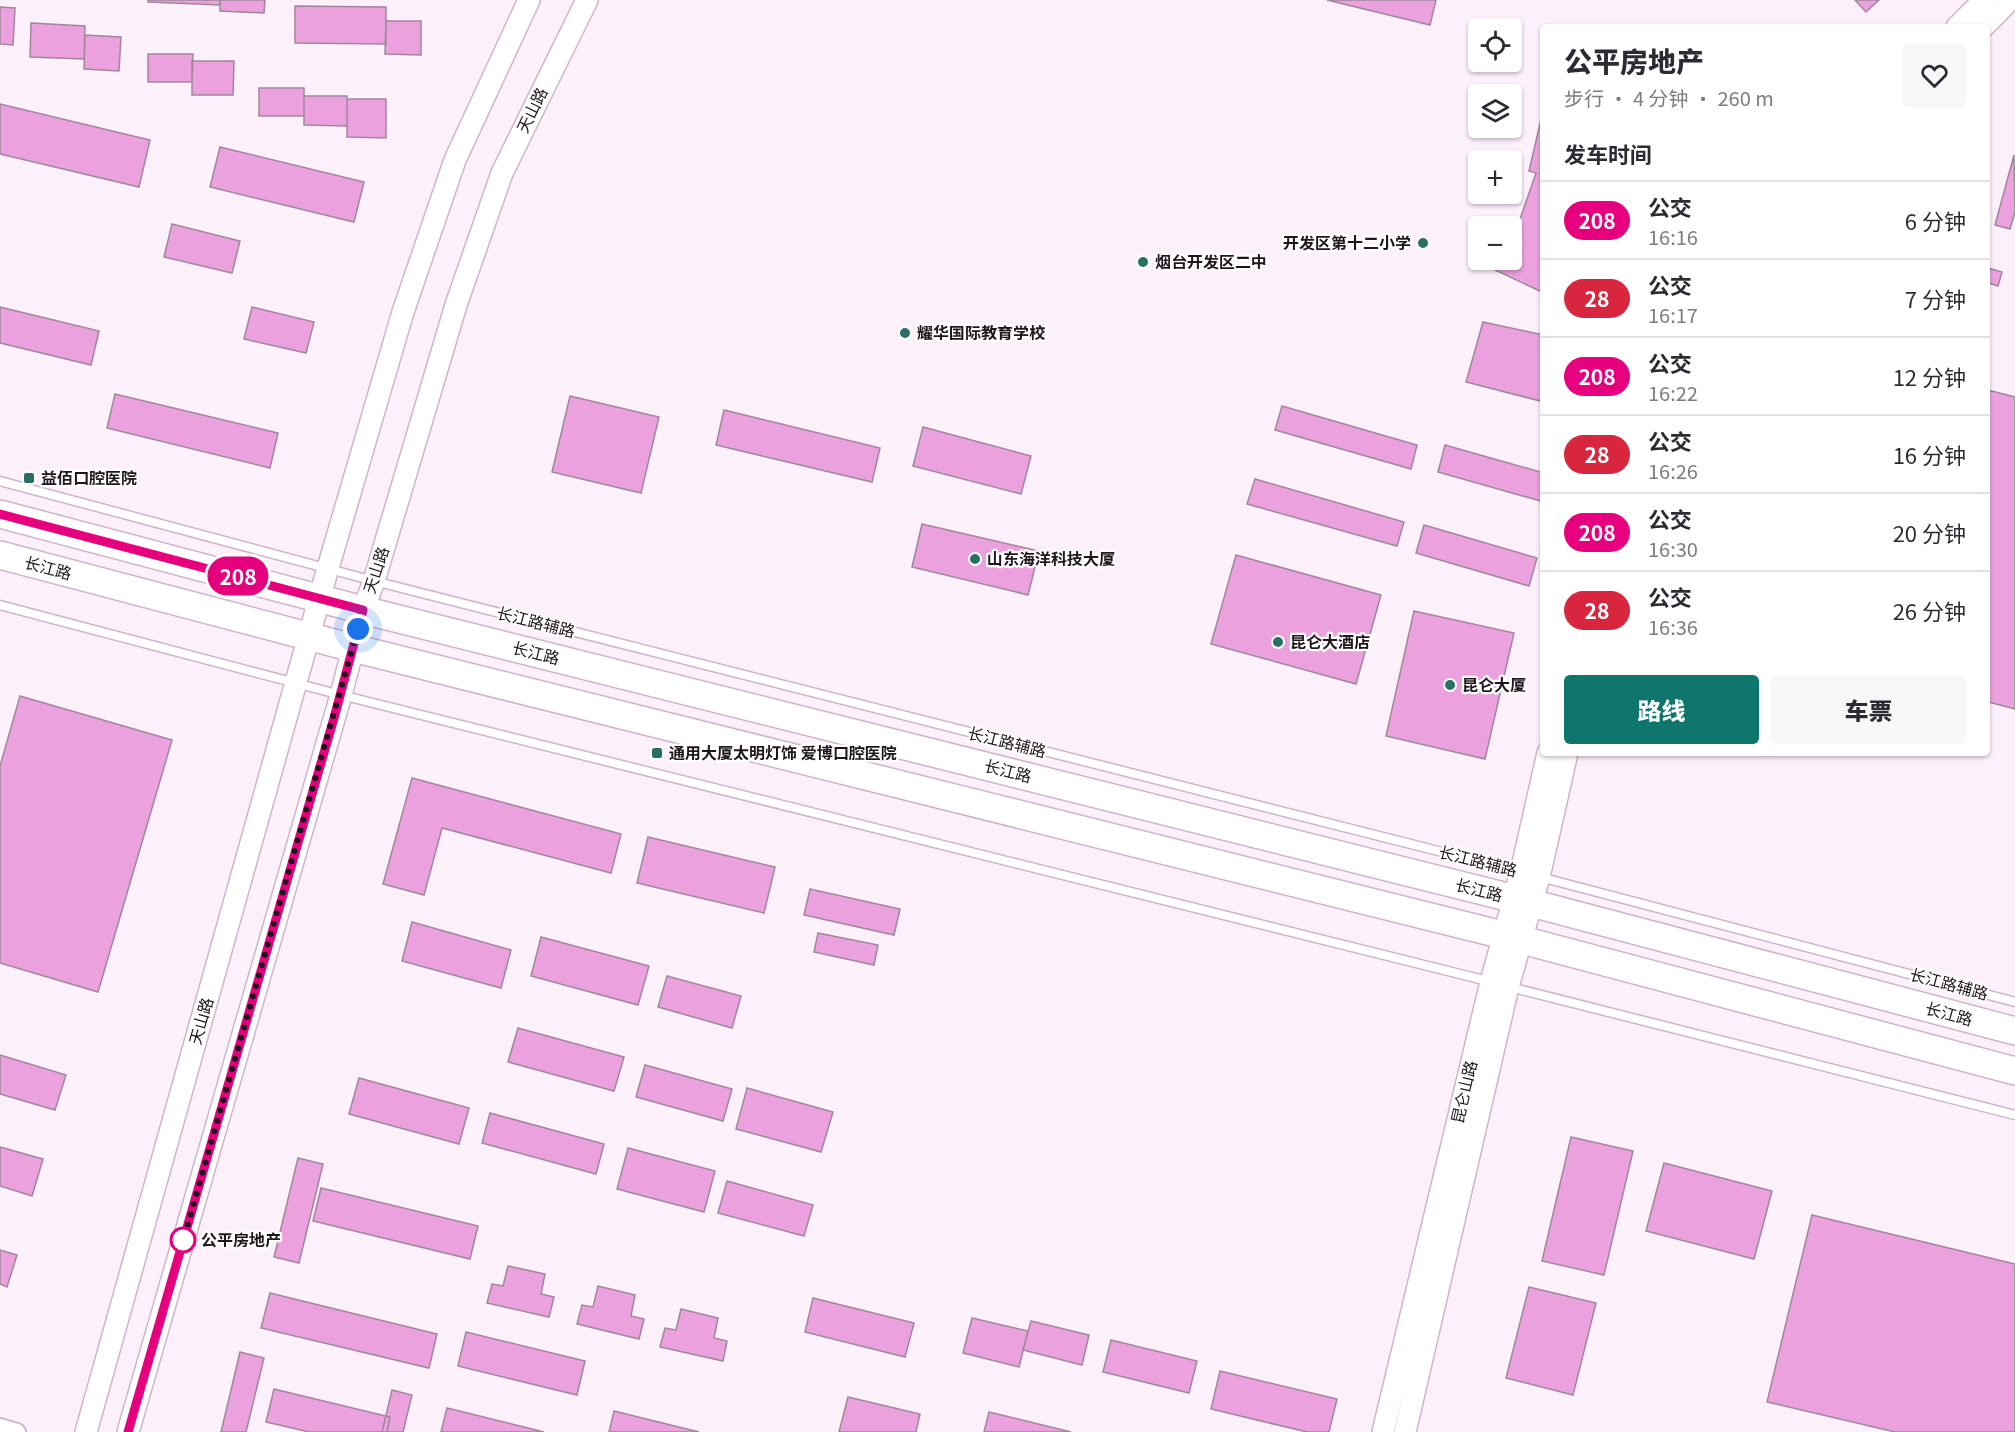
<!DOCTYPE html>
<html lang="zh">
<head>
<meta charset="utf-8">
<style>
  body { margin:0; font-family:Georgia,"Noto Sans SC",serif; background:#f7f7f7; color:#2b2b33; height:100vh; display:flex; flex-direction:column; font-size:22px; white-space:nowrap }
  * { box-sizing:border-box; margin:0 }
  p { font-size:20px; color:#7c7c81 }
  .icon { flex:none; width:33px; height:33px; fill:none; stroke:currentColor; stroke-width:2; stroke-linecap:round; stroke-linejoin:round }
  .map { position:relative; flex:1; overflow:hidden }
  .drawer { position:absolute; left:1540px; top:24px; width:450px; height:732px; display:flex; flex-direction:column; background:#fff; border-radius:6px; box-shadow:0 2px 4px #0004 }
  .drawer>* { flex:none }
  .badge { padding:0 12px; border-radius:20px; font-size:21px; line-height:39px }
  .fabs { position:absolute; left:1468px; top:18px; display:grid; gap:12px }
  .fabs a { display:grid; place-items:center; width:54px; height:54px; border-radius:6px; background:#fff; box-shadow:0 2px 4px #0004; font-size:30px }
  .you { position:absolute; width:30px; height:30px; margin:-15px; border:4px solid #fff; border-radius:50%; background:#1a73e8; box-shadow:0 0 0 9px #1a73e833 }
  .map>.badge { position:absolute; translate:-50% -50%; box-shadow:0 0 0 3px #fff }
  h2 { padding:0 24px; font-size:22px; line-height:54px }
  .round { display:grid; place-items:center; flex:none; width:63px; height:63px; border-radius:6px; background:#f7f7f7 }
  .overview { display:flex; align-items:center; justify-content:space-between; height:102px; padding:0 24px }
  h1 { font-size:28px; font-weight:800; line-height:45px }
  .primary-button { display:flex; gap:12px; margin-top:auto; padding:12px 24px }
  .primary-button a { flex:1; height:69px; border-radius:6px; background:#0f766e; color:#fff; font-size:24px; font-weight:800; line-height:69px; text-align:center }
  .primary-button a+a { background:#f7f7f7; color:#2b2b33 }
  ul { padding:0; list-style:none }
  li { display:flex; align-items:center; gap:18px; height:78px; padding:0 24px; border-top:2px solid #e1e1e2 }
  li div { flex:1 }
  li b { display:block; font-size:22px }
  li em { font-style:normal }
  li .badge { min-width:66px; font-weight:700; text-align:center }
  .map>svg:first-child { display:block }
</style>
</head>
<body>
<div class="map">
<svg width="2015" height="1432" viewBox="0 0 2015 1432">
  <rect width="100%" height="100%" fill="#fcf0fa"/>
  <path fill="#eaa1de" stroke="#a1869c" stroke-width="1.5" d="M148,0H220V5L148,2Z
    M220,0H265L264,13L220,11Z
    M1327,0H1436L1430,25Z
    M1855,0H1879L1866,12Z
    M295,6L386,7V44L295,43Z
    M0,7L15,8L13,45L0,44Z
    M386,21H421V55L385,54Z
    M31,23L85,26L84,59L30,57Z
    M85,35L121,37L119,71L84,69Z
    M148,54H193L192,82H148Z
    M192,61H234L233,95H192Z
    M259,88H304V116H259Z
    M304,96H347V126L304,125Z
    M347,99H386V138L347,137Z
    M0,104L150,140L139,187L0,154Z
    M1542,115L1544,116V293L1493,269L1500,260H1512V242L1536,173L1529,171Z
    M220,147L364,182L354,222L210,187Z
    M2014,155L2015,212L2010,229L1995,225Z
    M172,224L240,241L232,273L164,257Z
    M1988,268L2002,272L1998,286L1988,283Z
    M0,307L99,331L91,365L0,343Z
    M252,307L314,322L306,353L244,339Z
    M1483,322L1544,335V402L1466,382Z
    M1988,390L2015,397V709L1988,702Z
    M115,394L278,433L270,468L107,428Z
    M570,396L659,417L641,493L552,472Z
    M1282,406L1417,445L1411,469L1275,430Z
    M724,410L880,448L872,482L716,445Z
    M923,427L1031,456L1021,494L913,466Z
    M1445,445L1544,473V502L1438,472Z
    M1255,479L1404,522L1397,546L1247,504Z
    M922,524L1039,551L1028,595L912,567Z
    M1424,525L1537,558L1529,586L1416,553Z
    M1236,555L1381,595L1356,684L1211,644Z
    M1414,611L1514,633L1485,759L1386,736Z
    M20,696L172,740L98,992L0,963V766Z
    M412,778L621,834L611,873L442,828L424,895L383,884Z
    M648,837L775,867L764,913L637,883Z
    M810,889L900,909L894,935L804,915Z
    M412,922L511,950L501,988L402,961Z
    M818,933L878,945L874,965L814,952Z
    M541,937L649,966L638,1005L531,976Z
    M667,976L741,996L732,1028L658,1007Z
    M518,1028L624,1057L614,1091L508,1062Z
    M0,1055L66,1075L55,1110L0,1094Z
    M645,1065L732,1089L723,1121L636,1097Z
    M359,1078L469,1108L459,1144L349,1114Z
    M747,1088L833,1112L821,1152L736,1129Z
    M490,1113L604,1144L596,1174L482,1143Z
    M1571,1137L1633,1151L1604,1275L1542,1261Z
    M0,1147L43,1159L32,1196L0,1186Z
    M628,1148L715,1171L704,1212L617,1189Z
    M298,1158L323,1164L299,1263L274,1257Z
    M1664,1163L1772,1191L1754,1259L1646,1231Z
    M727,1181L813,1205L804,1236L718,1213Z
    M321,1188L478,1226L470,1259L313,1221Z
    M1812,1215L2015,1264V1432H1895L1767,1402Z
    M0,1250L17,1255L7,1287L0,1284Z
    M508,1266L545,1274L541,1294L554,1297L549,1317L487,1303L492,1284L503,1286Z
    M598,1286L635,1295L631,1316L644,1319L639,1339L577,1324L582,1305L593,1307Z
    M1529,1287L1596,1303L1573,1395L1506,1378Z
    M270,1293L437,1334L429,1368L261,1328Z
    M813,1298L914,1323L905,1357L805,1332Z
    M681,1309L718,1318L714,1338L727,1341L723,1361L660,1347L665,1328L676,1330Z
    M972,1318L1028,1331L1019,1367L963,1353Z
    M1031,1321L1089,1335L1082,1365L1023,1350Z
    M466,1332L585,1361L577,1395L458,1366Z
    M1111,1340L1197,1361L1189,1393L1103,1372Z
    M240,1352L264,1358L246,1432H221Z
    M1220,1371L1337,1399L1329,1432H1307L1211,1409Z
    M274,1389L390,1417L387,1432H309L266,1422Z
    M392,1390L412,1395L403,1432H382Z
    M848,1397L920,1414L916,1432H839Z
    M447,1408L544,1432H441Z
    M614,1411L699,1432H609Z
    M989,1412L1071,1432H984Z"/>
  <g fill="none" stroke-linecap="round" stroke-linejoin="round">
    <defs>
      <path id="service" d="M0,481L374,581L1521,872
        M0,605L341,695L1492,982
        M1540,877L2015,1002
        M1510,987L2015,1115"/>
      <path id="minor" d="M0,1427L17,1432"/>
      <path id="tertiary" d="M1957,27L1984,0
        M1983,27L2010,0
        M86,1432L328,568L403,312L455,160L529,0
        M128,1432L341,695L363,610L374,581L456,305L502,173L587,0
        M1383,1432L1491,982L1521,872L1548,753
        M1405,1432L1508,987L1539,877L1567,753"/>
      <path id="primary" d="M0,514L363,610L1531,903L2015,1031
        M0,555L353,648L1503,935L2015,1071"/>
    </defs>
    <use href="#service" stroke="#d0b4ca" stroke-width="11"/>
    <use href="#minor" stroke="#d0b4ca" stroke-width="20"/>
    <use href="#tertiary" stroke="#d0b4ca" stroke-width="24"/>
    <use href="#primary" stroke="#d0b4ca" stroke-width="30"/>
    <use href="#service" stroke="#fff" stroke-width="8"/>
    <use href="#minor" stroke="#fff" stroke-width="16"/>
    <use href="#tertiary" stroke="#fff" stroke-width="21"/>
    <use href="#primary" stroke="#fff" stroke-width="27"/>
  </g>
  <g fill="none" stroke-linecap="round" stroke-linejoin="round">
    <defs>
      <path id="line" d="M0,514L363,610L334,718L128,1432"/>
    </defs>
    <use href="#line" stroke="#fff" stroke-width="14"/>
    <use href="#line" stroke="#e6007e" stroke-width="9"/>
    <path stroke="#1f151d" stroke-width="6" stroke-dasharray="0 10.8" d="M183,1240L181,1248L358,629"/>
  </g>
  <g fill="#2a6f63" stroke="#fff" stroke-width="2">
    <circle cx="1423" cy="243" r="6"/>
    <circle cx="1143" cy="262" r="6"/>
    <circle cx="905" cy="333" r="6"/>
    <rect x="23" y="472" width="12" height="12" rx="3"/>
    <circle cx="975" cy="559" r="6"/>
    <circle cx="1278" cy="642" r="6"/>
    <circle cx="1450" cy="685" r="6"/>
    <rect x="651" y="747" width="12" height="12" rx="3"/>
  </g>
  <circle fill="#fff" stroke="#e6007e" stroke-width="3" cx="183" cy="1240" r="12"/>
  <g text-anchor="middle" stroke-width="4.5" stroke-linejoin="round" paint-order="stroke">
    <g font-size="16" fill="#1f151d" stroke="#fff">
      <text transform="translate(532 110) rotate(-64)" y="6">天山路</text>
      <text transform="translate(48 568) rotate(15)" y="6">长江路</text>
      <text transform="translate(376 570) rotate(-72)" y="6">天山路</text>
      <text transform="translate(536 622) rotate(14)" y="6">长江路辅路</text>
      <text transform="translate(536 653) rotate(14)" y="6">长江路</text>
      <text transform="translate(1007 742) rotate(14)" y="6">长江路辅路</text>
      <text transform="translate(1008 771) rotate(14)" y="6">长江路</text>
      <text transform="translate(1478 861) rotate(14)" y="6">长江路辅路</text>
      <text transform="translate(1479 890) rotate(14)" y="6">长江路</text>
      <text transform="translate(1949 984) rotate(15)" y="6">长江路辅路</text>
      <text transform="translate(1949 1014) rotate(15)" y="6">长江路</text>
      <text transform="translate(201 1021) rotate(-74)" y="6">天山路</text>
      <text transform="translate(1464 1092) rotate(-77)" y="6">昆仑山路</text>
    </g>
    <g font-size="16" font-weight="bold" fill="#1f151d" stroke="#fff" text-anchor="start">
      <text x="1411" y="249" text-anchor="end">开发区第十二小学</text>
      <text x="1155" y="268">烟台开发区二中</text>
      <text x="917" y="339">耀华国际教育学校</text>
      <text x="41" y="484">益佰口腔医院</text>
      <text x="987" y="565">山东海洋科技大厦</text>
      <text x="1290" y="648">昆仑大酒店</text>
      <text x="1462" y="691">昆仑大厦</text>
      <text x="669" y="759">通用大厦太明灯饰 爱博口腔医院</text>
    </g>
    <g font-size="16" font-weight="bold" fill="#1f151d" stroke="#fff" text-anchor="start">
      <text x="201" y="1246">公平房地产</text>
    </g>
  </g>
</svg>
<div class="fabs">
<a><svg class="icon" aria-label="locate" viewBox="0 0 24 24"><circle cx="12" cy="12" r="6"/><path d="M12 2v4M12 18v4M2 12h4M18 12h4"/></svg></a>
<a><svg class="icon" aria-label="layers" viewBox="0 0 24 24"><path d="M12 4l9 5-9 5-9-5zM3 14l9 5 9-5"/></svg></a>
<a>+</a>
<a>−</a>
</div>
<div class="you" style="left:358px;top:629px"></div>
<b class="badge" style="left:238px;top:576px;background:#e6007e;color:#fff">208</b>
<section class="drawer">
<div class="overview"><div><h1>公平房地产</h1><p>步行 · 4 分钟 · 260 m</p></div><a class="round"><svg class="icon" aria-label="heart" viewBox="0 0 24 24"><path d="M12 20l-8-8c-3-5 5-10 8-4 3-6 11-1 8 4z"/></svg></a></div>
<h2>发车时间</h2>
<ul>
<li><span class="badge" style="background:#e6007e;color:#fff">208</span><div><b>公交</b><p>16:16</p></div><em>6 分钟</em></li>
<li><span class="badge" style="background:#d7263d;color:#fff">28</span><div><b>公交</b><p>16:17</p></div><em>7 分钟</em></li>
<li><span class="badge" style="background:#e6007e;color:#fff">208</span><div><b>公交</b><p>16:22</p></div><em>12 分钟</em></li>
<li><span class="badge" style="background:#d7263d;color:#fff">28</span><div><b>公交</b><p>16:26</p></div><em>16 分钟</em></li>
<li><span class="badge" style="background:#e6007e;color:#fff">208</span><div><b>公交</b><p>16:30</p></div><em>20 分钟</em></li>
<li><span class="badge" style="background:#d7263d;color:#fff">28</span><div><b>公交</b><p>16:36</p></div><em>26 分钟</em></li>
</ul>
<div class="primary-button"><a>路线</a><a>车票</a></div>
</section>
</div>
</body>
</html>
